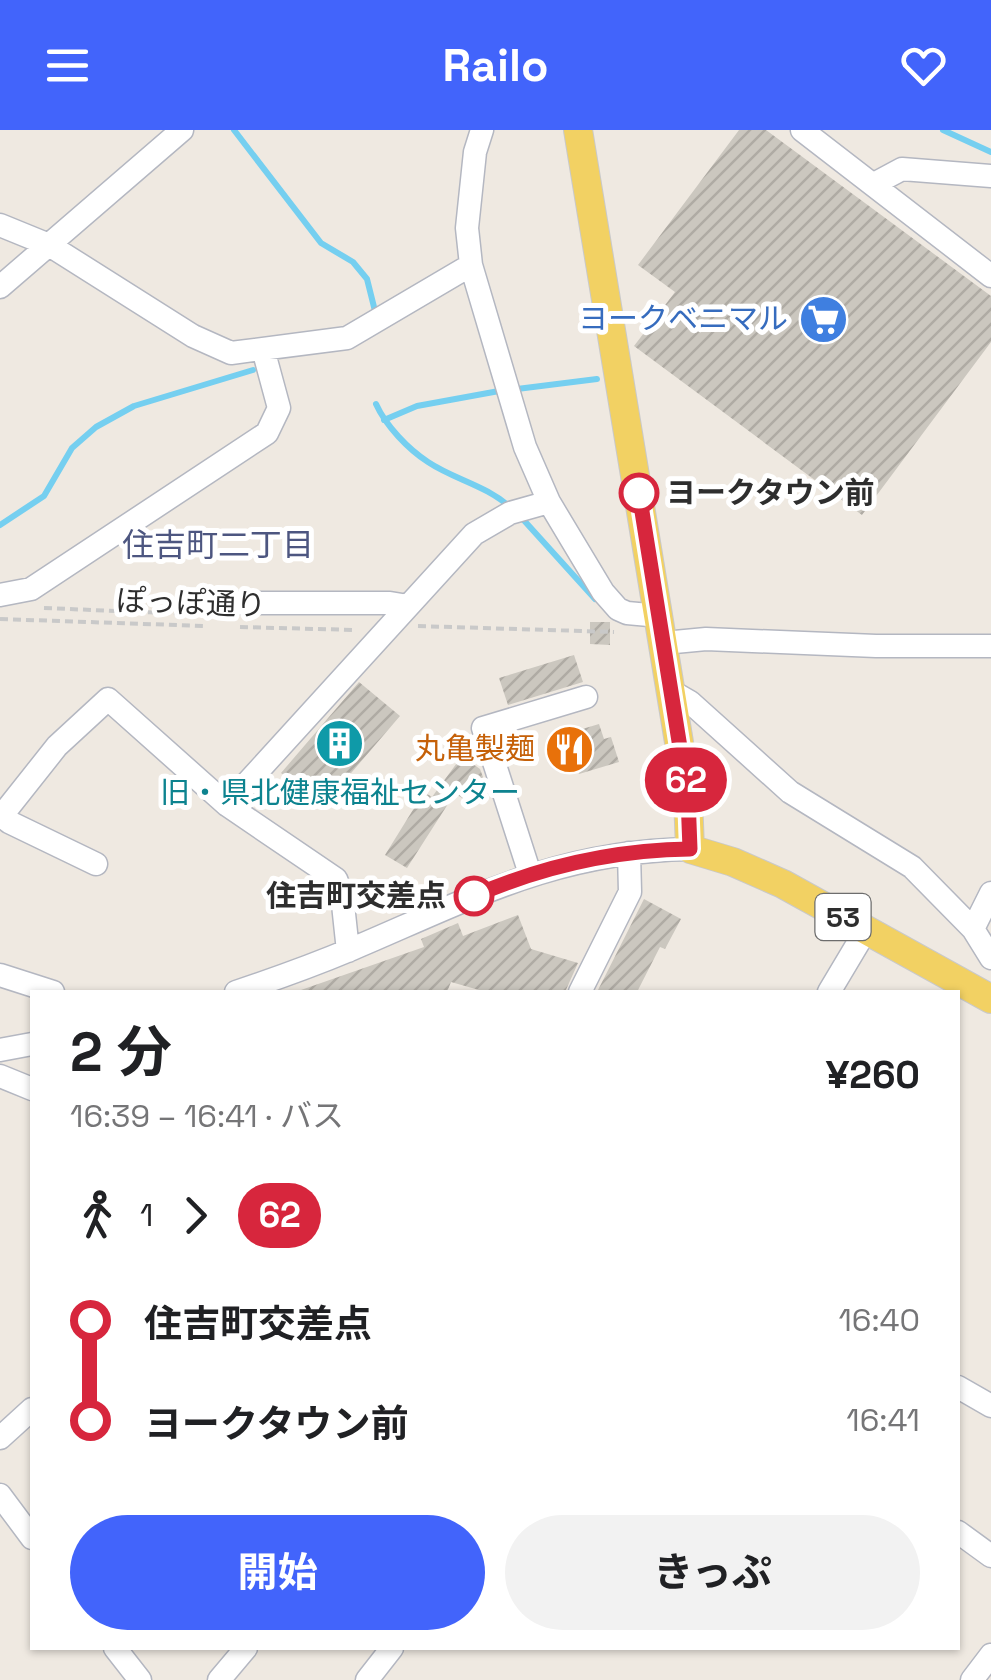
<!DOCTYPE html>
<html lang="ja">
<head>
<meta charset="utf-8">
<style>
  body { margin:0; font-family:"Space Grotesk","Noto Sans JP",sans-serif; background:#f2f2f2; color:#202124; height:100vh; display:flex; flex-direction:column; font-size:38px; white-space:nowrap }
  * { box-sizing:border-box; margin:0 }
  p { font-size:32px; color:#757577 }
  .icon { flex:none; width:55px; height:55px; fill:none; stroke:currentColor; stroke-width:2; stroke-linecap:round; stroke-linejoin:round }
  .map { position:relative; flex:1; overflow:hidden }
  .side { position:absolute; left:30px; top:860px; width:930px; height:660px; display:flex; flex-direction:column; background:#fff; border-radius:0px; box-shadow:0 2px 8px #0004 }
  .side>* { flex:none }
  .badge { padding:0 20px; border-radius:32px; font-size:35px; line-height:65px }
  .map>.badge { position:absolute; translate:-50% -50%; box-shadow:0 0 0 5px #fff }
  .legs { display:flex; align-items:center; gap:15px; height:110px; padding:0 40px; font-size:32px }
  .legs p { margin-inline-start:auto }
  .head { display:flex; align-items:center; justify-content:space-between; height:170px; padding:0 40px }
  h1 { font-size:55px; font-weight:700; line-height:75px }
  .cta { display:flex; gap:20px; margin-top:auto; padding:20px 40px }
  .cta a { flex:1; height:115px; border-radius:60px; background:#4264fb; color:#fff; font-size:40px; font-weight:700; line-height:115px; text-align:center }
  .cta a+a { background:#f2f2f2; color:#202124 }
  ul { padding:0 40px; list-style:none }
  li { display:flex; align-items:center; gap:35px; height:100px; font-size:38px }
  li i { display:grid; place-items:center; width:15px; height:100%; margin:0 12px; background:currentColor }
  li i::after { content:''; width:25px; height:25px; margin:-12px; border:8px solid; border-radius:50%; background:#fff }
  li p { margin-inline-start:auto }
  li:first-child i { background:linear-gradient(#0000 50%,currentColor 0) }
  li:last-child i { background:linear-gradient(currentColor 50%,#0000 0) }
  header { display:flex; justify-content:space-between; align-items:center; height:130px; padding:0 40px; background:#4264fb; color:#fff; font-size:45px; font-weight:700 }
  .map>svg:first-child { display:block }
</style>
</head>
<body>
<header><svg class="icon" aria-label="menu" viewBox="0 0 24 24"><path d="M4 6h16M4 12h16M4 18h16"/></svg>Railo<svg class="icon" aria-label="heart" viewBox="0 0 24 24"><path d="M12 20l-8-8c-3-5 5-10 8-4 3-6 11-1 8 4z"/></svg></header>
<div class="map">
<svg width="991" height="1550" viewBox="0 0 991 1550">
  <defs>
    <pattern id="building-hatch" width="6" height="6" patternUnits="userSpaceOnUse" patternTransform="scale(2.5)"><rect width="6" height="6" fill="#cbc7bf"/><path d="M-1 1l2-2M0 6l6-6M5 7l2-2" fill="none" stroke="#afaba4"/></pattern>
  </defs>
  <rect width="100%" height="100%" fill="#efe9e1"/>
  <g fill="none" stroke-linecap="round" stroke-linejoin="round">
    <path stroke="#75cff0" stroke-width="6" d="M234,0L321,113L353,132L367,149L376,185
      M943,0L991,22
      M517,259L597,249
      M376,274C386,296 408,319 428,332C455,350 486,355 511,378
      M384,290L417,276L499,261
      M520,386L595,469
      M0,395L44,366L72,318L96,297L134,276L253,240"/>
  </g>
  <path fill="url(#building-hatch)" d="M739,0H766L991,166V212L862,385L634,216L675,162L638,135Z
    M590,492H610V515L590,514Z
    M574,525L583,552L508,575L499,548Z
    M359,552L400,586L322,677L281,643Z
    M599,594L604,609L611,607L619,632L579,644L576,635L558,640L549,609Z
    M462,626L480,639L483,647L466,671L455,663L407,738L385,725L424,662L432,667Z
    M644,769L681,789L665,819L660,817L637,862H597Z
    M518,785L531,819L578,833L565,862H486L451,852L447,862H302L301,860L424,817L421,809L458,793L463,806Z"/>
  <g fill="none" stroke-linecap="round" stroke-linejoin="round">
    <defs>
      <path id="minor" d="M482,0L475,22L467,98L471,135L525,317L549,372L603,462L618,479L627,483L660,486
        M802,0L991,146
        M874,54L902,39L991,46
        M0,95L49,115L193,206L231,223L347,208L471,135
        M0,157L182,0
        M0,465L31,459L267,303L279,278L263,219
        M210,473H390L408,476
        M664,513L706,509L876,516H991
        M671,561L690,572L790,662L912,737L973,799L991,828
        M227,675L474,404L510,383L549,372
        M2,686L9,692L96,734
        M0,688L57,616L108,569L227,675L336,749L342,765L348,821
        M530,744L483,598L586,567
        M973,799L991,763
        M0,845L53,862
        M236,862C275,849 314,835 352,819C470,769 557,721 690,719
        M580,862L630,762L629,723
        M829,862L866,800
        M0,920L32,914
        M0,946L32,959
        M958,1257L991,1276
        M0,1308L32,1279
        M0,1365L32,1408
        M958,1402L991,1426
        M115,1518L140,1550
        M219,1550L246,1518
        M367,1550L392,1518
        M972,1550L991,1525"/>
      <path id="major" d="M578,0L688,667L690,719L733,732L783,754L991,869"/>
    </defs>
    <use href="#minor" stroke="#b4b7c1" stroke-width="25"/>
    <use href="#major" stroke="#c9c9c9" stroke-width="30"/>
    <path stroke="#c9c9c9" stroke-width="4" stroke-dasharray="8 5" stroke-linecap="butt" d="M44,478L190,484
      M0,489L205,496
      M418,496L614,502
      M240,497L355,500"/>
    <use href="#minor" stroke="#fff" stroke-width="22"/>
    <use href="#major" stroke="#f2d163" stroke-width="28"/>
  </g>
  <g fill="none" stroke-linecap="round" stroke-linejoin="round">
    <defs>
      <path id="line-1" d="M474,766C543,736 615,720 690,719L688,667L639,363"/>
    </defs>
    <use href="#line-1" stroke="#fff" stroke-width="22"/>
    <use href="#line-1" stroke="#d7263d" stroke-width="15"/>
  </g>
  <defs>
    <symbol id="supermarket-disc" viewBox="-11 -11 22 22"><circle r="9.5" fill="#3f7fe0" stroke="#fff"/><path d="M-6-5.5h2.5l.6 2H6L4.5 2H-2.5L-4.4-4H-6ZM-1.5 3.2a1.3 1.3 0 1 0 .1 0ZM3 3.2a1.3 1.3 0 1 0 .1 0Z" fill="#fff"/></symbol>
    <symbol id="building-disc" viewBox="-11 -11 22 22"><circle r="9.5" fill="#0f9aa8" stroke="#fff"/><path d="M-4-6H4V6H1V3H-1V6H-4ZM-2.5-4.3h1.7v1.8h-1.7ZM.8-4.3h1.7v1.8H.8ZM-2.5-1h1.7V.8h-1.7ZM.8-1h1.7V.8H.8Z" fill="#fff"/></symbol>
    <symbol id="restaurant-disc" viewBox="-11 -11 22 22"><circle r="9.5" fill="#e8710a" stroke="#fff"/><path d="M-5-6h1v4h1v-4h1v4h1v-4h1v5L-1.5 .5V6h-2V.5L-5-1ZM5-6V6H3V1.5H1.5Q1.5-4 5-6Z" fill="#fff"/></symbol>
  </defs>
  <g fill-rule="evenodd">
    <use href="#supermarket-disc" x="796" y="162" width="55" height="55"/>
    <use href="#building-disc" x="312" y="586" width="55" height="55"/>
    <use href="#restaurant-disc" x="542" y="592" width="55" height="55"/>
  </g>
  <g fill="#fff" stroke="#d7263d" stroke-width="5">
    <circle cx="639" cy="363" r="18"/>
    <circle cx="474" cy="766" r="18"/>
  </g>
  <g text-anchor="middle" stroke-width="10" stroke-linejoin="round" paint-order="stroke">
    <rect fill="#fff" stroke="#6d6d6d" stroke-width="2.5" x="815.5" y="764" width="55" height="46" rx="8"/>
    <g font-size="28" font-weight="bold" fill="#2e2e2e">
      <text x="843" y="797">53</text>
    </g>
    <g font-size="30" fill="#366cbe" stroke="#fff" text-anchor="end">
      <text x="788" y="199">ヨークベニマル</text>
    </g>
    <g font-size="30" font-weight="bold" fill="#2e2e2e" stroke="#fff" text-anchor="start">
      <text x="666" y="373">ヨークタウン前</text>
      <text x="446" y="776" text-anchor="end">住吉町交差点</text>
    </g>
    <g font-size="30" fill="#2e2e2e" stroke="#fff">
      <text transform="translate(191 473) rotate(2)" y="10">ぽっぽ通り</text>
    </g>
    <g font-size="30" fill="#c56008" stroke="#fff" text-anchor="end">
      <text x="535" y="629">丸亀製麺</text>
    </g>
    <g font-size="30" fill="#0d838f" stroke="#fff">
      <text x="340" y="673">旧・県北健康福祉センター</text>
    </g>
    <g font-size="32" fill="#4d5680" stroke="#fff">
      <text x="218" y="426">住吉町二丁目</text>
    </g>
  </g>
</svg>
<b class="badge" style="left:686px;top:650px;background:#d7263d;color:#fff">62</b>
<section class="side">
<div class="head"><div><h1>2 分</h1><p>16:39 – 16:41 · バス</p></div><b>¥260</b></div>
<div class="legs"><svg class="icon" aria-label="walk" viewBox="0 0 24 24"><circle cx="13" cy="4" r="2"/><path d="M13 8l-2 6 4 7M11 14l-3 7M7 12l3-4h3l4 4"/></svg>1<svg class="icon" aria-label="forward" viewBox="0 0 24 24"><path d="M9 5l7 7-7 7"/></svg><b class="badge" style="background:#d7263d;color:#fff">62</b></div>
<ul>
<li><i style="color:#d7263d"></i><b>住吉町交差点</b><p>16:40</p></li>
<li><i style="color:#d7263d"></i><b>ヨークタウン前</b><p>16:41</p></li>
</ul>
<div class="cta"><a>開始</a><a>きっぷ</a></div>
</section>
</div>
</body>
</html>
